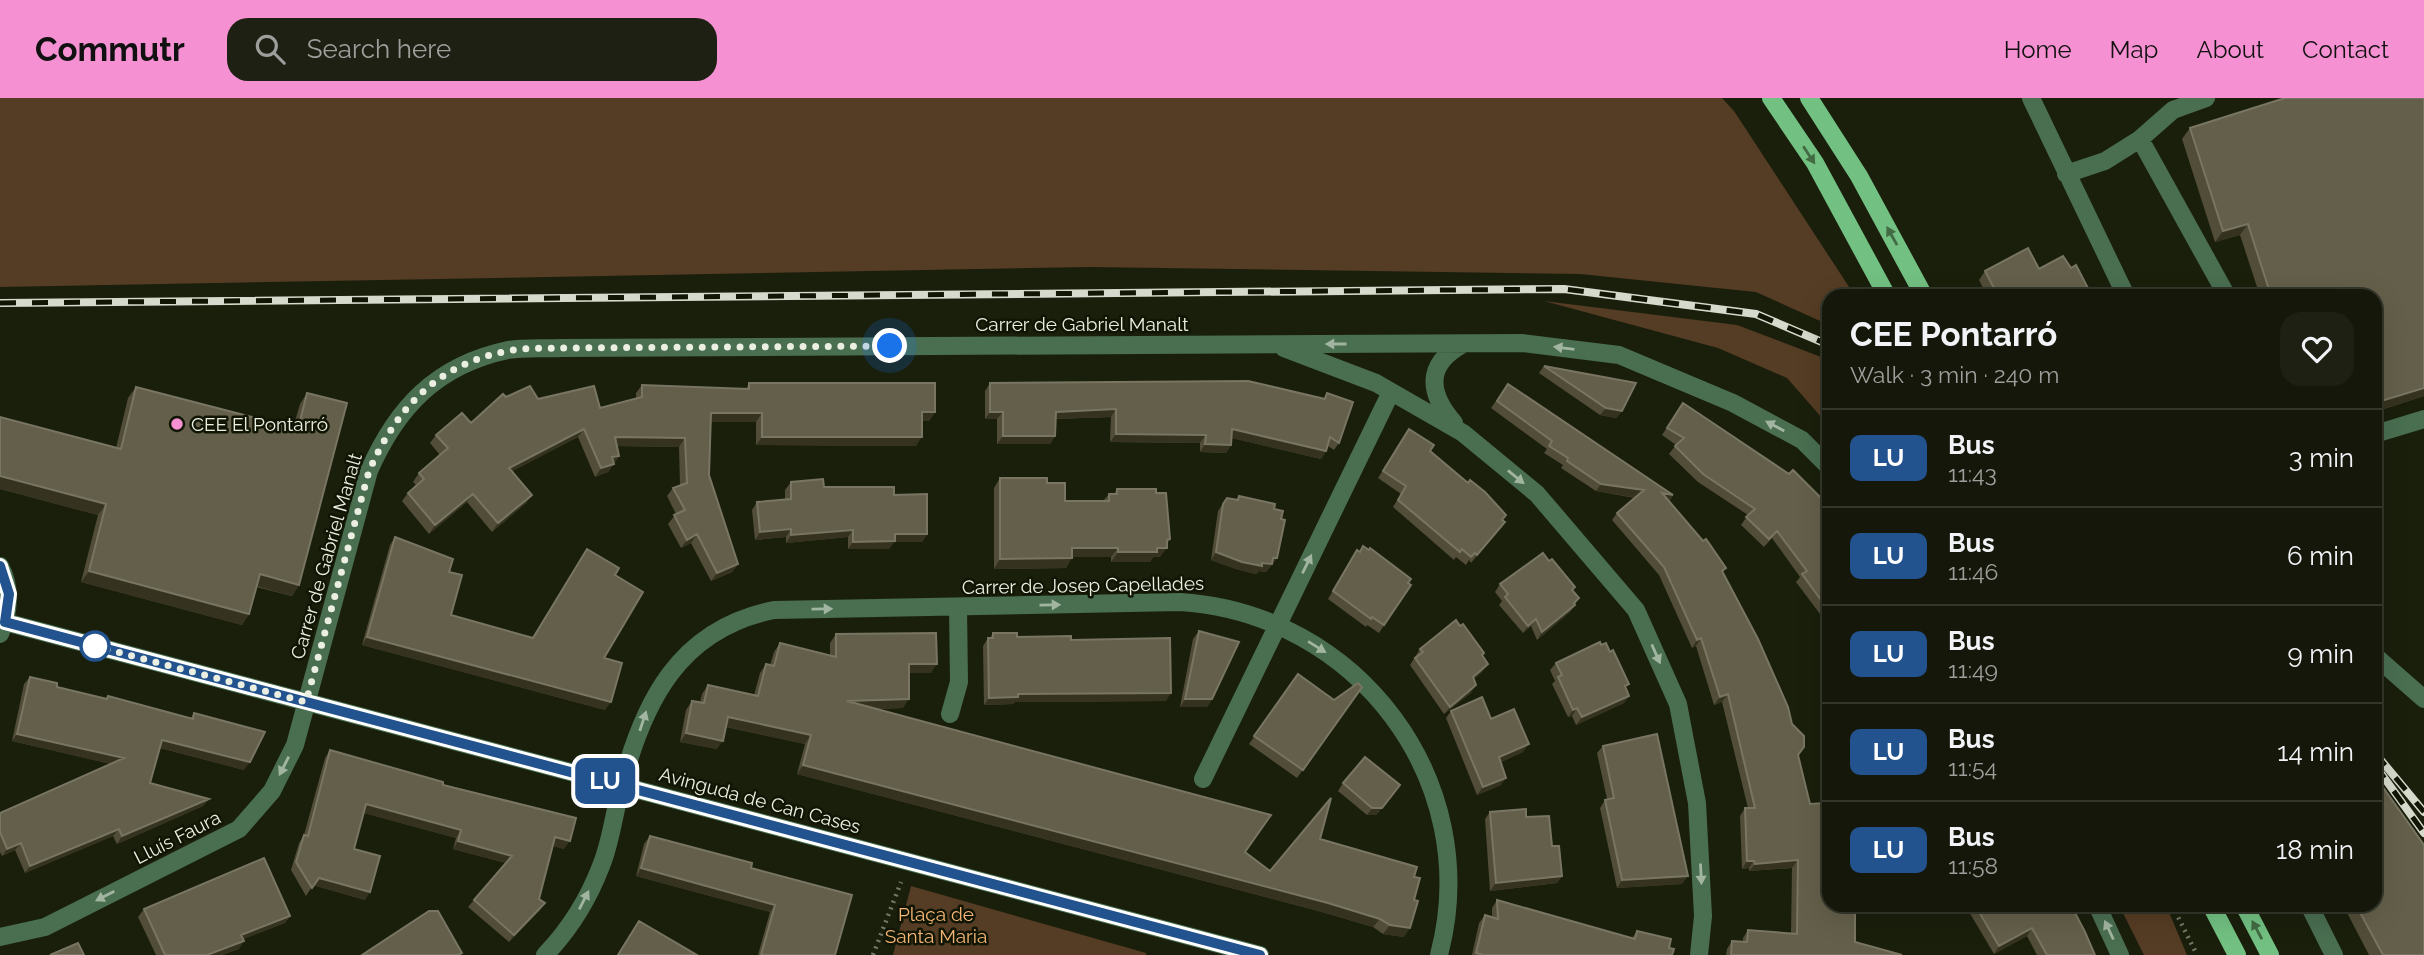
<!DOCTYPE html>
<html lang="en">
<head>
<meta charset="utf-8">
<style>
  body { margin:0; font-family:Raleway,sans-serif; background:#1d2012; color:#f1f3f6; height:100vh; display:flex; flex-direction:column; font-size:26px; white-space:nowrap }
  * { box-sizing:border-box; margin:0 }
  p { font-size:23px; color:#9d9f9c }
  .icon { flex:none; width:38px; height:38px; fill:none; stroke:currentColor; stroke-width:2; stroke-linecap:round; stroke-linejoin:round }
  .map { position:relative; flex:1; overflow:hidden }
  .panel { position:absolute; left:1822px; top:191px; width:560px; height:623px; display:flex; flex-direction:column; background:#141709; border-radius:21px; box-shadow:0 7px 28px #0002,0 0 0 2px #33362a }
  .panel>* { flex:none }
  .badge { padding:0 14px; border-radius:10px; font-size:24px; line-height:46px }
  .you { position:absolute; width:35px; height:35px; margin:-18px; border:5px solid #fff; border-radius:50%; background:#1a73e8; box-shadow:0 0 0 10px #1a73e833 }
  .map>.badge { position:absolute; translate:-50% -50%; box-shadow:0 0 0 4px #fff }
  .round { display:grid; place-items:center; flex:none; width:74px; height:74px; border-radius:21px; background:#1d2012 }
  .head { display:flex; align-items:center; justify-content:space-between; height:119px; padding:0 28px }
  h1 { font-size:33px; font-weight:700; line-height:52px }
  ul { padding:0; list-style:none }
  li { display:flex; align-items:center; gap:21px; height:98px; padding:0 28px; border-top:2px solid #33362a }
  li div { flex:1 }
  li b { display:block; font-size:26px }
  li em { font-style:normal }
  li .badge { min-width:77px; font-weight:700; text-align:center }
  header { display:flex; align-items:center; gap:42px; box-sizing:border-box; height:98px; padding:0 35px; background:#f591d2; color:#111 }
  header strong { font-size:33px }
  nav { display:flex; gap:38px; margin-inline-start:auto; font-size:24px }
  .search { width:490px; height:63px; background:#1d2012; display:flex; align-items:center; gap:18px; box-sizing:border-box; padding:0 24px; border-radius:21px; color:#9d9f9c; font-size:26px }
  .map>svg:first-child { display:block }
</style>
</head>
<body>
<header>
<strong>Commutr</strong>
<div class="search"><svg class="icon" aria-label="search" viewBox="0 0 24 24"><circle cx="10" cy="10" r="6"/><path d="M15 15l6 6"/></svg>Search here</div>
<nav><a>Home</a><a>Map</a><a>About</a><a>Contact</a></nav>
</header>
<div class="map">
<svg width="2424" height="857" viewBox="0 0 2424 857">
  <rect width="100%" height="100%" fill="#1a1f0c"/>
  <path fill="#553c24" d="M0,0H1722L1734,13L1855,198H1829V227L1756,194L1580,176L1090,169L0,189Z
    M1544,203L1737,227L1829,262V328L1787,280L1718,250Z
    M911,788L1146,855V857H893Z
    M2119,807H2166L2187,857H2144Z"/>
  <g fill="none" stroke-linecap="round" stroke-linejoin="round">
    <path stroke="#747868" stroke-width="4.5" stroke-dasharray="2 5" stroke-linecap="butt" d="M2172,807L2197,857
      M873,857L901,784"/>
    <path stroke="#496e50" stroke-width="18" d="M2031,0L2126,198
      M2140,41L2227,198
      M2066,76L2105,63L2140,41L2173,12L2206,0
      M1284,250L1376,285L1463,335L1537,396L1636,512L1678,606L1697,705L1703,818L1699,857
      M1454,325C1429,296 1424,267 1463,246
      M2375,336L2424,321
      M0,468C12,490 9,515 0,536
      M5,524L1260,857
      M2375,558L2424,601
      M950,616L959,584L958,509
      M1203,681L1391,294
      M2097,807L2120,857
      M2309,807L2334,857
      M0,839L45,829L239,731L272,693L295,647L369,373C397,309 437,267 508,252C525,249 544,251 561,250L1522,245L1619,257L1733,305L1802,342L1829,369
      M545,857C570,831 588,802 601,768C611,744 614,715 621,690C643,604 679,531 774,512L1180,504C1357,515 1485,683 1439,857"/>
    <path stroke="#72c082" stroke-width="18" d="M1771,0L1815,65L1887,198
      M1809,0L1859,78L1924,198
      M2211,807L2237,857
      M2244,807L2270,857"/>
    <defs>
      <path id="rail" d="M0,205L1564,191L1756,216L1829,247
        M2375,655L2424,714
        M2375,667L2424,735"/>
    </defs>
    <use href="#rail" stroke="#d6dacc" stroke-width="8"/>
    <use href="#rail" stroke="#111604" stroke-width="5" stroke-dasharray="16" stroke-linecap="butt"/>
  </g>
  <path fill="#524d38" d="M2285,0H2424V298L2375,314V198H2260L2240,137L2215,144L2182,41L2190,30Z
    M2071,170L2092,198H1987L1979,182L1985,173Z
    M1544,268L1622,313L1616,320L1600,317L1539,275Z
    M749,285L935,314L929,323H922L916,348L756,347V324H711L709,377L738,466L732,474L711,483L691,445L681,450L668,426L676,416L667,398L673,390L680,387L679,349L617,348L619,358L608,374L595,379L578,339L512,373L532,397L526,405L492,434L467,404L429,436L402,403L408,395L416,387L413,384L419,375L440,357L430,345L436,337L471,325L506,299L538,301L600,310L636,300V295L642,287L746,291Z
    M990,285L1323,301L1327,295L1339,345L1334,352L1328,348L1326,353L1321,361L1232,340L1231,347L1226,355L1200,354V345L1110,344L1111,319L1056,321L1055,338L1050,346H997V321H985V293Z
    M1508,286L1673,397L1669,404L1723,475L1798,657L1829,807L1855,844L1902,857H1726L1727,851L1732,843L1743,844V840L1748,832L1791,836L1792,770L1749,773V770L1742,771L1740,718L1745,710H1748L1722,604L1714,607L1696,548L1692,550L1659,477L1612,422L1617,415L1635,400L1596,393L1561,370L1563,367L1544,355L1547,351L1491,310Z
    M136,289L293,330L300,306L307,295L299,487L292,498L256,489L249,516L242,527L81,484L98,417L0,391V319L116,350L128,300Z
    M1683,305L1829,408V528L1796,484L1800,479L1772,440L1764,449L1741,427L1748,417L1698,384L1669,356L1676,347L1662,337Z
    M1409,331L1430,353L1506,417L1502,422L1499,432L1471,465L1469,462L1466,467L1456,459L1454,462L1393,409L1401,396L1378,380Z
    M1000,380L1065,403H1103L1109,396H1114L1117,391L1156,395L1170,441L1160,459H1153L1150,464H1111V459H1072L1066,470L994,471V390Z
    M791,384L824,389L894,397L927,436L922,444H894L889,451H848V439L786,445V439L755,442L752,412L757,404L785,402V392Z
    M1239,398L1274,411L1281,421L1277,460L1266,474L1259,473L1256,476L1236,471L1211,462L1218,413L1227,400L1236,402Z
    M395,439L449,474L451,517L532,540L587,451L615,477L604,560L605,612L362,547L390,447Z
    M1357,452L1411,487L1379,535L1367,527L1366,529L1328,501Z
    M1500,486L1573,493L1579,500L1570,514L1537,542L1531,528L1523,535L1499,507L1502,503L1495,494Z
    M1199,533L1212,601L1207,609H1180L1193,541Z
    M993,535L1017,539L1071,542L1166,603L1015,604L1013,606L984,607L983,548L988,540H990Z
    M836,536L931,575H909L903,610L875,611L1245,754L1270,773L1320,741L1414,779L1404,839L1383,836L1373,829L1322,814L797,676L805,646L726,629L717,651L680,644L686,612L692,603L700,604L702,596L708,587L754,597L760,575L766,566L770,567L774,554L780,545L830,557V545Z
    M1420,551L1482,558L1488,566L1482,574L1474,581L1471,595L1444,616L1410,567Z
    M1556,565L1626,590L1629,598L1624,605L1576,627L1572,618L1568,619L1552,586L1555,583L1550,572Z
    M1298,576L1334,602L1362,589L1297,680L1249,646Z
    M30,579L57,589L106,601L108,598L190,621L194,615L244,672L160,650L150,685L209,701L203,708L117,746L113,738L25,775L15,752L2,758L0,754V715L111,666L12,643L24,586Z
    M1451,613L1491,621L1523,654L1501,664V687L1477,697L1446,620Z
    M1603,648L1682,786L1617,790L1600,710L1605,702L1607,701L1597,655Z
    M330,652L443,687L564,751L553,748L539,801L545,805L539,813L509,844L468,809L474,802L506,765L453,751L456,740L364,715L354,751L365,802L313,787L306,798L291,772L299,745L304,737L325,660Z
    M1343,685L1395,695L1376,717H1367L1338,693Z
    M1490,714L1526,719L1552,748L1562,778L1557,785L1490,793L1485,721Z
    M650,738L751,770L835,857H758L770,814L636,778L644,746Z
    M1497,802L1632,840L1637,833L1669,850L1672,857H1472L1479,825L1485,817L1492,819V810Z
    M1965,807H2071L2095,857H2037L2027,838L1994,856Z
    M2343,807H2375L2424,857H2369Z
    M144,811L290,818L285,825L243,841L239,851L222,857H156L138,819Z"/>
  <path fill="#35331f" d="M2248,126L2240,137L2215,144L2223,133Z
    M2424,290V298L2375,314V305Z
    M1606,310L1622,313L1616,320L1600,317Z
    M1116,311L1111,319L1050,321L1056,314Z
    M922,314H935L929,323H916Z
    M990,314H1003L997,321H985Z
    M711,315H762L756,324H705Z
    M584,331L578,339L503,378L509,370Z
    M1232,331L1326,353L1321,361L1227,339Z
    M1116,336L1206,337L1200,345L1110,344Z
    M1003,338H1055L1050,346H997Z
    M615,339L685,340L679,349L609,348Z
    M762,339H922L916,348L756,347Z
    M1205,346L1231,347L1226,355L1200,354Z
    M619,358L608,374L595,379L601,370L612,359Z
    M0,378L106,406L98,417L0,391Z
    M1601,386L1644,392L1638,400L1596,393Z
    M1662,395L1673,397L1668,405Z
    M473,396L467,404L429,436L435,427Z
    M532,397L526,405L492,434L498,425Z
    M1505,424L1499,432L1471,465L1477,457Z
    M791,431L786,439L755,442L760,434Z
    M853,432L848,439L786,445L791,437Z
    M697,436L691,445L681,450L687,442Z
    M895,436H927L922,444H894L889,451H848L853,444Z
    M1170,441L1164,450H1167L1160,459H1153L1150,464H1111L1118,454Z
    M1072,450H1118L1111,459H1066Z
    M1216,454L1262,465L1273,460H1277L1266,474L1259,473L1256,476L1236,471L1211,462Z
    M1072,460L1066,470L994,471L1000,461Z
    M738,466L732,474L711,483L717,475Z
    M89,473L249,516L242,527L81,484Z
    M260,476L299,487L292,498L252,487Z
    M1575,507L1570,514L1537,542L1542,534Z
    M1536,521L1531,528L1523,535L1528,528Z
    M367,539L611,604L605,612L362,547Z
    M1701,540L1696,548L1692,550L1697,542Z
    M909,566H937L931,575H902Z
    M1488,566L1482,574L1468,587L1473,579Z
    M1476,587L1471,595L1444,616L1450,609Z
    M1171,595L1166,603L1015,604L1013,606L984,607L989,600L1018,596Z
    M1728,596L1722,604L1714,607L1720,599Z
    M1629,598L1624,605L1576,627L1582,619Z
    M909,601L903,610L841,612L847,603Z
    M1185,601H1212L1207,609H1180Z
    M1577,610L1572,618L1568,619L1573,612Z
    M728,619L811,637L805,646L722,628Z
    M686,635L723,643L717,651L680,644Z
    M17,636L124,660L119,668L12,643Z
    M162,642L250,664L244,672L157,649Z
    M1529,646L1523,654L1494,667L1499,659Z
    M803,667L1328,805L1380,821L1373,829L1322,814L797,676Z
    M1506,680L1501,687L1477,697L1483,689Z
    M1400,687L1376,717H1367L1372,710Z
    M209,701L203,708L117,746L122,738Z
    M366,706L461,732L456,740L360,714Z
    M119,731L113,738L25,775L30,768Z
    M555,739L570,743L564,751L549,747Z
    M458,743L512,758L507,765L453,751Z
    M21,745L15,752L2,758L7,751Z
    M1798,762L1792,770L1749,773L1755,766Z
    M1747,763H1754L1749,770L1742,771Z
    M641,770L775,807L770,814L636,778Z
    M1562,778L1557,785L1490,793L1496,785Z
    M1688,778L1682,786L1617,790L1622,782Z
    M319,780L370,794L365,802L313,787Z
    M545,805L539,813L509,844L514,837Z
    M290,818L285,825L236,844L241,837Z
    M1390,827L1410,830L1404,839L1383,836Z
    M2032,830L2027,838L1994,856L1999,848Z
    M244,843L239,851L222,857H207Z"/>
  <path fill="#635f4a" stroke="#787562" stroke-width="2" d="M2285,0H2424V290L2375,305V198H2271L2248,126L2223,133L2190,30Z
    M2028,150L2039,171L2063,158L2071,170L2076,167L2092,198H1998L1985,173Z
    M1544,268L1636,285L1622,313L1606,310Z
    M1248,283L1325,301L1327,295L1353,304L1339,345L1330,339L1326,353L1232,331L1231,347L1205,346L1206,337L1116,336V311L1056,314L1055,338H1003V314H990V285Z
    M749,285H935V314H922V339H762V315H711L709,377L738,466L717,475L697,436L687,442L674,417L685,412L673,390L687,385L685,340L615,339L619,358L612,359L614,366L601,370L584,331L509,370L532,397L498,425L473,396L435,427L408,395L424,381L419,375L448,350L436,337L462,315L471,325L503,296L506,299L530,288L538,301L594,288L600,310L642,299V287L749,291Z
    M1508,286L1673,397L1662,395L1703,443L1706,441L1726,470L1722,473L1758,541L1788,609L1792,626L1804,638V649L1798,657L1810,706L1825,705L1829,749V807H1855V844L1902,857H1731L1732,843L1747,844L1748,832L1797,836L1798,762L1755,766L1754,763H1747L1745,710H1755L1728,596L1720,599L1701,540L1697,542L1664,469L1617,415L1644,392L1601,386L1567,363L1568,360L1549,348L1552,343L1497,303Z
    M136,289L298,331L307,295L347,305L299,487L260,476L249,516L89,473L106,406L0,378V319L121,351Z
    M1683,305L1789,376L1793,372L1829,408V513L1802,476L1807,473L1777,433L1769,441L1746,419L1755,411L1703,376L1675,348L1684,340L1667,330Z
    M1409,331L1434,347L1430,353L1468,385L1470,382L1485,394L1506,417L1502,422L1505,424L1477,457L1475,455L1471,459L1462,451L1460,454L1398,402L1406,388L1383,373Z
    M1000,380H1047V385H1065V403H1109V396H1117V391H1156V395H1166L1170,441L1167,442V450H1157V454H1118V450H1072V460L1000,461Z
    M823,381L824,389H894V397L927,396V436H895V443L853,444V432L791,437V431L760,434L757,404L791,401V384Z
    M1239,398L1275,406L1274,411L1283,413L1281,421L1285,422L1277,460H1273L1272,466L1262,465V468L1242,464L1216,454L1223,406L1227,400L1238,402Z
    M395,439L453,461L449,474L462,477L451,517L533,540L587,451L619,470L615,477L643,494L604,560L622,565L611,604L367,539Z
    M1363,448L1369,452L1370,450L1411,481L1408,485L1411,487L1384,527L1372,519L1371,521L1333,493L1357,452L1360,454Z
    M1543,455L1549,463L1552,461L1575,489L1572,492L1579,500L1574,505L1575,507L1542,534L1536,521L1528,528L1505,499L1508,496L1500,486Z
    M1456,522L1460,528L1463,526L1484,555L1482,557L1488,566L1473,579L1476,587L1450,609L1415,560L1423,554L1420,551Z
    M1199,533L1239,544L1212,601H1185Z
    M936,535L937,566H909V601L847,603L1271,717L1245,754L1270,773L1331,700L1320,741L1417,769L1414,779L1420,780L1414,802L1418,803L1410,830L1390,827L1380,821L1328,805L803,667L811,637L728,619L723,643L686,635L692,603L704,605L708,587L758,598L766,566L774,568L780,545L836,559V536Z
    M993,535H1017V539L1071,538V542L1170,540L1171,595L1018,596V599L989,600L988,540H993Z
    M1600,544L1601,547L1606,545L1610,554L1613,552L1629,586L1625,588L1629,598L1582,619L1577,610L1573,612L1558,579L1562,577L1556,565Z
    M1298,576L1334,602L1358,585L1362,589L1303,672L1254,638Z
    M30,579L57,585V589L107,601L108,598L193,621L194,615L265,634L250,664L162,642L150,685L209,701L122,738L119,731L30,768L21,745L7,751L0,734V715L124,660L17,636Z
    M1482,599L1491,621L1514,611L1529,646L1499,659L1506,680L1483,689L1451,613Z
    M1657,636L1688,778L1622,782L1605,702L1614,700L1603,648Z
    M330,652L443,684V687L576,720L570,743L555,739L539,801L545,805L514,837L474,802L512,758L458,743L461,732L366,706L354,751L380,758L370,794L319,780L312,790L296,764L304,737L308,738Z
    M1365,659L1400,687L1382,710H1372L1343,685Z
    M2375,678L2424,747V857H2383L2356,807H2375Z
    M1526,711V719L1549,718L1552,748H1559L1562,778L1496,785L1490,714Z
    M650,738L752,765L751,770L852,797L835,857H761L775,807L641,770Z
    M264,760L290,818L241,837L244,843L207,857H165L144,811Z
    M1497,802L1635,841L1637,833L1671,841L1669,850L1674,851L1672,857H1484L1476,855L1485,817L1498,821Z
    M1975,807H2071L2085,834L2095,857H2047L2032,830L1999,848Z
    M429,813H438L462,855L458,857H362Z
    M639,823L697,857H618Z
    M78,845L84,857H50Z"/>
  <defs><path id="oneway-solid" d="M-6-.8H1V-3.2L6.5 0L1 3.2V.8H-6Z" transform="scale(1.75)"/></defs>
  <g fill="#426b43">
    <use href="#oneway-solid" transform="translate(1809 57) rotate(57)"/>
    <use href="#oneway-solid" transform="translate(1892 138) rotate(-119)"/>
    <use href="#oneway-solid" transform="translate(2257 832) rotate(-118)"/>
  </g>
  <g fill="#a2b5a0">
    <use href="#oneway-solid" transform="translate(1336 246) rotate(180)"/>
    <use href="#oneway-solid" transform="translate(1564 250) rotate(-173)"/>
    <use href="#oneway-solid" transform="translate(1775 328) rotate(-152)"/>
    <use href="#oneway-solid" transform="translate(1516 379) rotate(39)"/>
    <use href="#oneway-solid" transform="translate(1307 466) rotate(-64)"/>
    <use href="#oneway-solid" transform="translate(1050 507) rotate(-1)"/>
    <use href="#oneway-solid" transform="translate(822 511) rotate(-1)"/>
    <use href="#oneway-solid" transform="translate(1317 549) rotate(32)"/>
    <use href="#oneway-solid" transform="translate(1656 556) rotate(66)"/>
    <use href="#oneway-solid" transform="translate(643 623) rotate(-72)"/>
    <use href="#oneway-solid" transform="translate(284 668) rotate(117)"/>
    <use href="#oneway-solid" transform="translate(1701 776) rotate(87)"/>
    <use href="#oneway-solid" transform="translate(105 798) rotate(153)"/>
    <use href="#oneway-solid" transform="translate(584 802) rotate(-63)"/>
    <use href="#oneway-solid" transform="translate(2109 832) rotate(-115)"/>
  </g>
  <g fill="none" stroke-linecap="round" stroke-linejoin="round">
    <defs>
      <path id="line" d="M0,468L9,496L5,524L1260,857"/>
    </defs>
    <use href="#line" stroke="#fff" stroke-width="16"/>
    <use href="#line" stroke="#22538f" stroke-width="10"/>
    <path stroke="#ebefe2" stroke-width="7" stroke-dasharray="0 12.6" d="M95,548L306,604L369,373C397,310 437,266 508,253C525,249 544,251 561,250L890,248"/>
  </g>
  <circle fill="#f591d2" stroke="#111604" stroke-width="2.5" cx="177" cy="326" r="7"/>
  <circle fill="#fff" stroke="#22538f" stroke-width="3.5" cx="95" cy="548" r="14"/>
  <g text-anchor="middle" stroke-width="5" stroke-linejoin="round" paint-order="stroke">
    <g font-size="19" fill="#ebefe2" stroke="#111604">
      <text x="1082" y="233">Carrer de Gabriel Manalt</text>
      <text transform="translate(326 458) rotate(-74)" y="7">Carrer de Gabriel Manalt</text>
      <text transform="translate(1083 487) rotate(-1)" y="7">Carrer de Josep Capellades</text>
      <text transform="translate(760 702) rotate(15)" y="7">Avinguda de Can Cases</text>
      <text transform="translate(177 739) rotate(-27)" y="7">Lluís Faura</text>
    </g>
    <g font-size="19" fill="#ebefe2" stroke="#111604" text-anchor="start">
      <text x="191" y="333">CEE El Pontarró</text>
    </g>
    <g font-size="19" fill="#f5b575" stroke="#111604">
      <text x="936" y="823">Plaça de<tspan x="936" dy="22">Santa Maria</tspan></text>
    </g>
  </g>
</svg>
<div class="you" style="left:890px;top:248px"></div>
<b class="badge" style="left:605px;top:683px;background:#22538f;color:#fff">LU</b>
<section class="panel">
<div class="head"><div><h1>CEE Pontarró</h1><p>Walk · 3 min · 240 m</p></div><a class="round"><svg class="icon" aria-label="heart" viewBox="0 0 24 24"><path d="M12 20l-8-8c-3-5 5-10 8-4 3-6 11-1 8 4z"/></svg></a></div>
<ul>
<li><span class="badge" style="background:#22538f;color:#fff">LU</span><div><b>Bus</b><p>11:43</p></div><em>3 min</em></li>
<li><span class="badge" style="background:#22538f;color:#fff">LU</span><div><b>Bus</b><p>11:46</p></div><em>6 min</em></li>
<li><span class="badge" style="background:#22538f;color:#fff">LU</span><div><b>Bus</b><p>11:49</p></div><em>9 min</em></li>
<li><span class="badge" style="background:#22538f;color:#fff">LU</span><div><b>Bus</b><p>11:54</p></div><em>14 min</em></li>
<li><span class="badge" style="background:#22538f;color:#fff">LU</span><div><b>Bus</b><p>11:58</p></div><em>18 min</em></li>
</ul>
</section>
</div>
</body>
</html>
